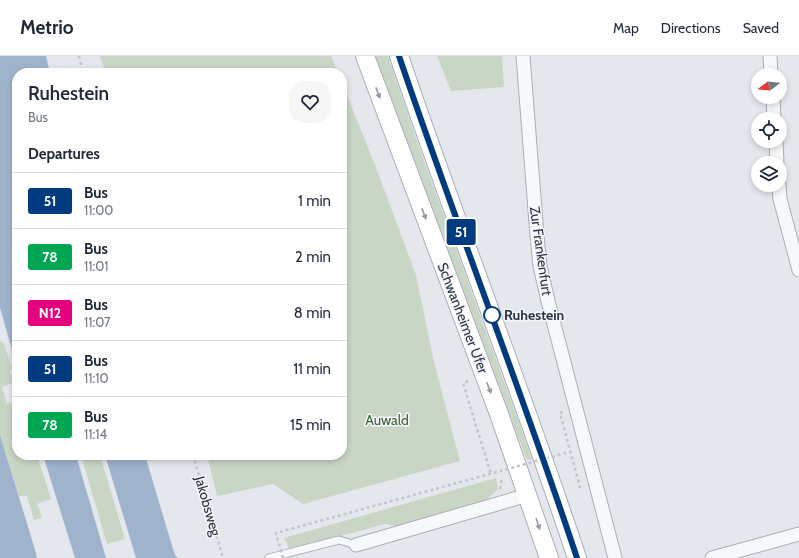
<!DOCTYPE html>
<html lang="en">
<head>
<meta charset="utf-8">
<style>
  body { margin:0; font-family:Cabin,sans-serif; background:#f6f6f7; color:#1f2937; height:100vh; display:flex; flex-direction:column; font-size:15px; white-space:nowrap }
  * { box-sizing:border-box; margin:0 }
  p { font-size:13px; color:#747a83 }
  .icon { flex:none; width:22px; height:22px; fill:none; stroke:currentColor; stroke-width:2; stroke-linecap:round; stroke-linejoin:round }
  .map { position:relative; flex:1; overflow:hidden }
  .side { position:absolute; left:12px; top:12px; width:335px; height:392px; display:flex; flex-direction:column; background:#fff; border-radius:16px; box-shadow:0 2px 6px #0003 }
  .side>* { flex:none }
  .badge { padding:0 8px; border-radius:3px; font-size:14px; line-height:26px }
  .needle { width:26px; rotate:254deg }
  .controls { position:absolute; left:751px; top:12px; display:grid; gap:8px }
  .controls a { display:grid; place-items:center; width:36px; height:36px; border-radius:50%; background:#fff; box-shadow:0 2px 6px #0003; font-size:20px }
  .map>.badge { position:absolute; translate:-50% -50%; box-shadow:0 0 0 2px #fff }
  h2 { padding:0 16px; font-size:15px; line-height:36px }
  .round { display:grid; place-items:center; flex:none; width:42px; height:42px; border-radius:16px; background:#f6f6f7 }
  .summary { display:flex; align-items:center; justify-content:space-between; height:68px; padding:0 16px }
  h1 { font-size:19px; font-weight:600; line-height:30px }
  ul { padding:0; list-style:none }
  li { display:flex; align-items:center; gap:12px; height:56px; padding:0 16px; border-top:1px solid #e0e1e3 }
  li div { flex:1 }
  li b { display:block; font-size:15px }
  li em { font-style:normal }
  li .badge { min-width:44px; font-weight:700; text-align:center }
  header { display:flex; align-items:center; gap:24px; box-sizing:border-box; height:56px; padding:0 20px; background:#fff; border-bottom:1px solid #e0e1e3 }
  header strong { font-size:19px }
  nav { display:flex; gap:22px; margin-inline-start:auto; font-size:14px }
  .map>svg:first-child { display:block }
</style>
</head>
<body>
<header>
<strong>Metrio</strong>
<nav><a>Map</a><a>Directions</a><a>Saved</a></nav>
</header>
<div class="map">
<svg width="799" height="502" viewBox="0 0 799 502">
  <rect width="100%" height="100%" fill="#e4e7ec"/>
  <path fill="#c9d6c5" d="M100,0H331L338,17H106Z
    M375,0H388L418,88L532,403L527,404Z
    M437,0H502L504,31L451,35Z
    M342,27L375,109L416,219L434,306L460,405L303,448L273,428L217,440L207,399H342Z
    M0,285L4,287L12,313L9,314L11,319H13L16,326L2,331L7,348L17,345V399H37L51,443L37,448L42,462L34,464L27,440H19L0,379Z
    M81,399H100L125,483L107,488Z
    M496,422L498,433L481,449L409,472L385,468L290,494L284,482Z"/>
  <path fill="#9fb4cc" d="M0,0H46L50,17H17V160L14,165V188L17,206V311L0,252Z
    M0,379L36,497L37,502H0Z
    M43,399H76L106,502H75Z
    M105,399H145L170,483L175,499L178,502H136Z"/>
  <g fill="none" stroke-linecap="round" stroke-linejoin="round">
    <defs>
      <path id="lane" d="M269,502L339,484L356,489"/>
      <path id="street" d="M523,0L537,180L540,210L548,245L615,502
        M770,0L771,19
        M773,41L774,63
        M776,85L777,107
        M779,129L780,143L799,214
        M356,489L528,439
        M712,502L799,478"/>
      <path id="secondary" d="M365,0L499,358L549,502
        M399,0C456,168 521,333 577,502"/>
    </defs>
    <use href="#lane" stroke="#a9aeb7" stroke-width="9"/>
    <use href="#street" stroke="#a9aeb7" stroke-width="15"/>
    <use href="#secondary" stroke="#a9aeb7" stroke-width="20"/>
    <path stroke="#c2c5cb" stroke-width="2.5" stroke-dasharray="3 3" stroke-linecap="butt" d="M79,0L83,17
      M468,325L463,327L491,418
      M563,356L560,357L581,435
      M193,399L223,502
      M500,433L502,422"/>
    <use href="#lane" stroke="#f7f8fa" stroke-width="7"/>
    <use href="#street" stroke="#f7f8fa" stroke-width="13"/>
    <use href="#secondary" stroke="#fff" stroke-width="18"/>
    <path stroke="#c2c5cb" stroke-width="2.5" stroke-dasharray="3 3" stroke-linecap="butt" d="M283,502L276,477L569,396"/>
  </g>
  <defs><path id="oneway-solid" d="M-6-.8H1V-3.2L6.5 0L1 3.2V.8H-6Z"/></defs>
  <g fill="#959aa2">
    <use href="#oneway-solid" transform="translate(378 37) rotate(69)"/>
    <use href="#oneway-solid" transform="translate(424 158) rotate(69)"/>
    <use href="#oneway-solid" transform="translate(489 332) rotate(69)"/>
    <use href="#oneway-solid" transform="translate(538 468) rotate(71)"/>
  </g>
  <g fill="none" stroke-linecap="round" stroke-linejoin="round">
    <defs>
      <path id="line" d="M399,0C456,168 521,333 577,502"/>
    </defs>
    <use href="#line" stroke="#fff" stroke-width="9"/>
    <use href="#line" stroke="#003b80" stroke-width="6"/>
  </g>
  <circle fill="#fff" stroke="#003b80" stroke-width="2" cx="492" cy="259" r="8"/>
  <g text-anchor="middle" stroke-width="3" stroke-linejoin="round" paint-order="stroke">
    <g font-size="14" fill="#2b3445" stroke="#f4f6f9">
      <text transform="translate(541 195) rotate(82)" y="5">Zur Frankenfurt</text>
      <text transform="translate(463 262) rotate(69)" y="5">Schwanheimer Ufer</text>
      <text transform="translate(208 450) rotate(74)" y="5">Jakobsweg</text>
    </g>
    <g font-size="14" font-weight="bold" fill="#2b3445" stroke="#f4f6f9" text-anchor="start">
      <text x="504" y="264">Ruhestein</text>
    </g>
    <g font-size="14" fill="#3f6138" stroke="#f4f6f9">
      <text x="387" y="369">Auwald</text>
    </g>
  </g>
</svg>
<div class="controls">
<a><svg class="needle" viewBox="-14 -14 28 28"><path d="M0-13l5 13h-10z" fill="#e53935"/><path d="M0 13l5-13h-10z" fill="#747a83"/></svg></a>
<a><svg class="icon" aria-label="locate" viewBox="0 0 24 24"><circle cx="12" cy="12" r="6"/><path d="M12 2v4M12 18v4M2 12h4M18 12h4"/></svg></a>
<a><svg class="icon" aria-label="layers" viewBox="0 0 24 24"><path d="M12 4l9 5-9 5-9-5zM3 14l9 5 9-5"/></svg></a>
</div>
<b class="badge" style="left:461px;top:176px;background:#003b80;color:#fff">51</b>
<section class="side">
<div class="summary"><div><h1>Ruhestein</h1><p>Bus</p></div><a class="round"><svg class="icon" aria-label="heart" viewBox="0 0 24 24"><path d="M12 20l-8-8c-3-5 5-10 8-4 3-6 11-1 8 4z"/></svg></a></div>
<h2>Departures</h2>
<ul>
<li><span class="badge" style="background:#003b80;color:#fff">51</span><div><b>Bus</b><p>11:00</p></div><em>1 min</em></li>
<li><span class="badge" style="background:#00a651;color:#fff">78</span><div><b>Bus</b><p>11:01</p></div><em>2 min</em></li>
<li><span class="badge" style="background:#e6007e;color:#fff">N12</span><div><b>Bus</b><p>11:07</p></div><em>8 min</em></li>
<li><span class="badge" style="background:#003b80;color:#fff">51</span><div><b>Bus</b><p>11:10</p></div><em>11 min</em></li>
<li><span class="badge" style="background:#00a651;color:#fff">78</span><div><b>Bus</b><p>11:14</p></div><em>15 min</em></li>
</ul>
</section>
</div>
</body>
</html>
